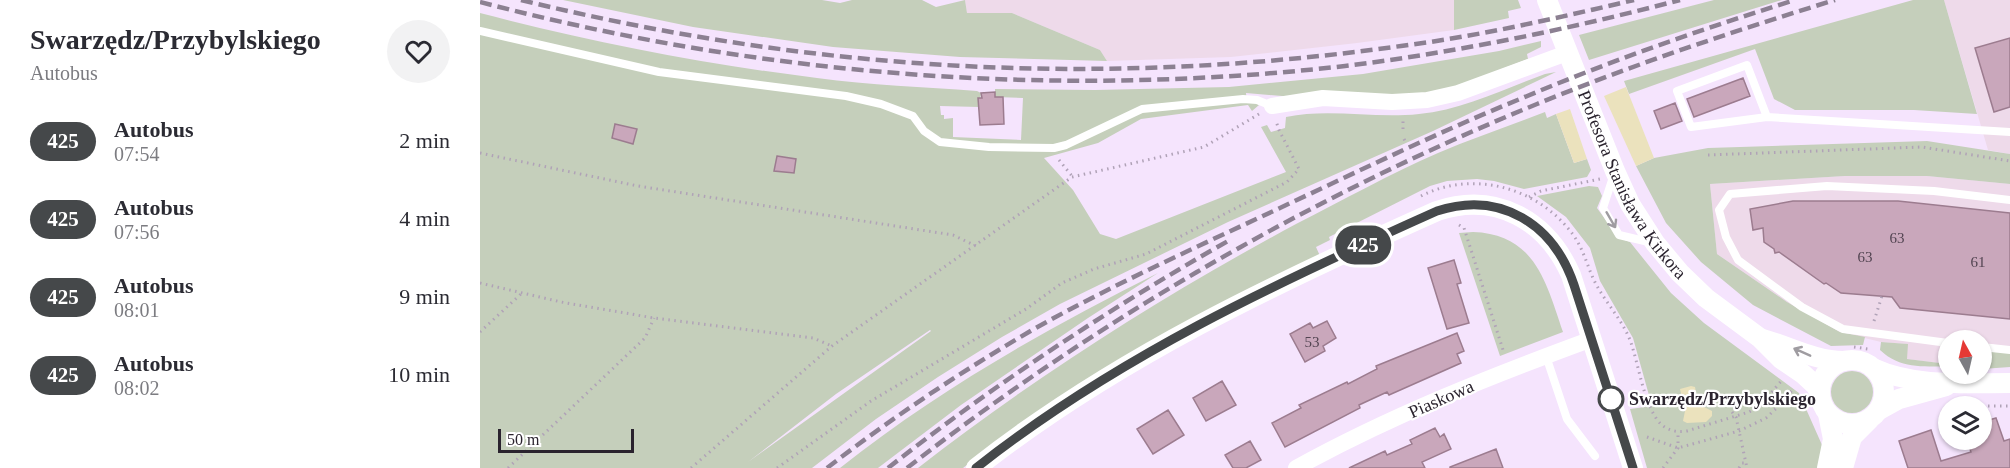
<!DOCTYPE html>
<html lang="pl">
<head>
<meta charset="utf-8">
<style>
  body { margin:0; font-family:"Times New Roman",serif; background:#f2f2f3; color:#2b2b33; height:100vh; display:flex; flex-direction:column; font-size:22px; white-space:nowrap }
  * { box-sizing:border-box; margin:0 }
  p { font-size:20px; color:#7c7c81 }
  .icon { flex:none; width:33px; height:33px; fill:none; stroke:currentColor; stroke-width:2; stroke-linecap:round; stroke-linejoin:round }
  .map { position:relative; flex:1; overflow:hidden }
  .details { display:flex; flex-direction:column; background:#fff; width:480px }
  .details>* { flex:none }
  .badge { padding:0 12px; border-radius:20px; font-size:21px; line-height:39px }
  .needle { width:39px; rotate:352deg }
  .controls { position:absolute; left:1458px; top:330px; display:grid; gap:12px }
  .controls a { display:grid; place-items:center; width:54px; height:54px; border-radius:50%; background:#fff; box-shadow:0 2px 4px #0004; font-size:30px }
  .scale { position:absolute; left:18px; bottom:15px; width:136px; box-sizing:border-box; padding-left:6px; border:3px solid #2a232e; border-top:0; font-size:16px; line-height:21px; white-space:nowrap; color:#2a232e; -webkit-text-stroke:4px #fff; paint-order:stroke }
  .map>.badge { position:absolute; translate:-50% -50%; box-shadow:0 0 0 3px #fff }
  .round { display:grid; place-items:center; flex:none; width:63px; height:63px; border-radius:32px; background:#f2f2f3 }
  .overview { display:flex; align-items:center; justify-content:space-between; height:102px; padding:0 30px }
  h1 { font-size:28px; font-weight:600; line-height:45px }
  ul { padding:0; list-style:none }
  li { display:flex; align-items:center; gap:18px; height:78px; padding:0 30px }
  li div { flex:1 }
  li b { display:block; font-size:22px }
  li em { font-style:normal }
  li .badge { min-width:66px; font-weight:700; text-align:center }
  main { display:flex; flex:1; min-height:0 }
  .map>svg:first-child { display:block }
</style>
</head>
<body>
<main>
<section class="details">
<div class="overview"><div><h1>Swarzędz/Przybylskiego</h1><p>Autobus</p></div><a class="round"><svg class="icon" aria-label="heart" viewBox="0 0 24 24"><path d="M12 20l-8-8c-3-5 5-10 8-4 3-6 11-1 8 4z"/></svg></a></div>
<ul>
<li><span class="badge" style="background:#45484a;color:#fff">425</span><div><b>Autobus</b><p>07:54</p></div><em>2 min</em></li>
<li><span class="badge" style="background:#45484a;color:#fff">425</span><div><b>Autobus</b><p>07:56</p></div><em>4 min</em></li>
<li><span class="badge" style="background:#45484a;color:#fff">425</span><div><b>Autobus</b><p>08:01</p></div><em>9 min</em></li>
<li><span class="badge" style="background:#45484a;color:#fff">425</span><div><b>Autobus</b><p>08:02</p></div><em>10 min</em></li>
</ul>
</section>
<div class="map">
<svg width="1530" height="468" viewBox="0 0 1530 468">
  <rect width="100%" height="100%" fill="#f5e4fd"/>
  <path fill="#eedaea" d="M485,0H974V30L877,43L751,57L627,61L620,50L532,13H487Z
    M1464,0H1530V154L1508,150Z
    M1365,176H1447L1530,184V350L1502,347V340H1468V364L1426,359L1427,344L1401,342L1360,332L1307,302L1237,254L1230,184Z"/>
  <path fill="#c5cfbb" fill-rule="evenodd" d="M83,0H342L360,3L372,0H442L456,7L485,0L487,13H532L620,50L627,61L480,57L353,47L213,27Z
    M974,0H1038L1041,8L1028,11L1029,18L974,30Z
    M1234,0H1302L1109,60L1099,35Z
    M1433,0H1464L1497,114L1434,110H1315L1294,99L1275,49L1149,94L1144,81Z
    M0,13C111,42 223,64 337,78C390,85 444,87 497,91L501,93L499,107L460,106L461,115H464V119L473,118V137L541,140L543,98L515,97V89L615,90L749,87L883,74L1019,51L1061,41V47L1047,54L1048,59L975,87L941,95L802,96L766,93L767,103L775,102L779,105L772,111L768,105L661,119L618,143L564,158L593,190L620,234L636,239L806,172L781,127L787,125L791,132L805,128L806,117C850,108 894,119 939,114C982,110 1024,89 1065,74L1076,72L953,131L748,222L580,304L522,337L458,377L396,419L332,468H0ZM450,330L451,331L268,462L356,394Z
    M1065,112L1067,118L1076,114L1094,163L1107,159L1111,170L1107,177L1044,189L1014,181L997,179L967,181L950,186L849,237L850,240L836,247L840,256L496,458L483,468H438C556,376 684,295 816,224C863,200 910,174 958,153C993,138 1029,126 1065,112Z
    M1447,141L1530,154V184L1447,176H1365L1230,184L1237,254L1307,302L1360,332L1385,337L1383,345L1351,346L1273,305L1221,262L1186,223L1156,166L1174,158L1228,148Z
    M1109,186L1118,187L1122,196L1117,208L1139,238L1150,242L1191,293L1224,323L1319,393L1342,445L1339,468H1167L1150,409L1172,406L1153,338L1120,281L1110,248L1086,217L1057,196Z
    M993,232C1055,234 1066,282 1083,332L1020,356L979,233Z
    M678,273L608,318L481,405L398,468H360C458,390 566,329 678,273Z
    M1401,342L1428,344L1427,359L1468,364V367C1442,366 1420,369 1400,350Z
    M1502,347L1530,350V367L1502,369Z
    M1351 392a21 21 0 1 1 42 0a21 21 0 1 1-42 0Z"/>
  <path fill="#ebe2bd" d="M1146,87L1174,158L1156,166L1124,96Z
    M1090,109L1107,159L1094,163L1076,114Z
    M1211,386L1215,387L1218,404L1232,411V416L1226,422L1207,423L1203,421L1205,411L1200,389Z"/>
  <path fill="#c9a7bb" stroke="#9c7c8f" stroke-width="1.5" d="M1530,38V107L1514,112L1495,48Z
    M1263,78L1270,96L1214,117L1207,99Z
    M515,92V97H523L524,124L500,125L498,98H502L501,93Z
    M1195,103L1202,121L1181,129L1174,111Z
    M135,124L157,129L153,144L132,138Z
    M297,156L316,159L314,173L294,171Z
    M1313,201H1418L1530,213V319L1420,308L1412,297L1361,293L1346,283L1344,284L1299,252L1295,253L1294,249L1284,242L1283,228L1273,230L1270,209Z
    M974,260L981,283L977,284L989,323L967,329L948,268Z
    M847,321L856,338L843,346L845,351L825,362L810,334L830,323L833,328Z
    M977,333L984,351L977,354L981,363L909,395L907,392L879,405L880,408L805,447L792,423L821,408L819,405L867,382L868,384L897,369L896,366Z
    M742,381L756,405L726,421L713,398Z
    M688,410L704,435L673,454L657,429Z
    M1516,418L1524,441L1530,439V468H1428L1419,441L1451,430L1461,461L1491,452L1487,440H1502V422Z
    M955,428L960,437L964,434L971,449L942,462L945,468H869L905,451L907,455L932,444L930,440Z
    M770,441L781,460L766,468H753L745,455Z
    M1016,449L1023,468H970V467Z"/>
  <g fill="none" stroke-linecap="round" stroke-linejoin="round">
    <path stroke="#b0a2b7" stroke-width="3" stroke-dasharray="1.5 4.5" stroke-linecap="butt" d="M923,129V117
      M924,139L926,143
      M0,153L158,186L473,235L496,246
      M1228,155L1442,147L1530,161
      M579,160L592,176
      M941,196C994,169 1060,188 1094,236C1105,252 1108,270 1117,286C1127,304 1142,320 1150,340C1159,365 1162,396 1176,418C1183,429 1194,433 1207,431L1269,412L1281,405L1302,380
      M1049,197L1061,191L1120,179
      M979,225L984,228L1024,353
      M0,283L81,302L174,318L333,338L352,346
      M1394,321L1402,296
      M0,332L42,293
      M1374,347L1388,349
      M1466,406H1530
      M1252,412L1256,417L1267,468
      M1167,437L1198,448L1259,431L1286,418L1305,400L1312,390
      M28,468L165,338L174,318
      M211,468L352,346L592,177L724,147L779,114
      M297,468L391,401L546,309L582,283L614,269L666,254L807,182L819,169L799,130L796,121
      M1183,468L1198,448V433
      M1259,468L1262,463H1265"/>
    <path stroke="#fff" stroke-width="8" d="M0,31L179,72L366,96L401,104L433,116L444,131L460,142L509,147L574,148L586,145L662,109L763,99L777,100L792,106
      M1287,117L1267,65L1197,91L1211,127L1287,117L1530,132
      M1134,174L1123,208L1139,235L1173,243
      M1468,343L1363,329L1322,307L1258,260L1246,237L1239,210L1250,194L1347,186L1454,191L1530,200
      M1502,347L1530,350
      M1066,356L1087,419L1115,456"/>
    <path stroke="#fff" stroke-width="16" d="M792,106L843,98L912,102L947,100L978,93L1087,53
      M816,468C910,416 1011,376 1112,339"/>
    <g stroke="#fff" stroke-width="20">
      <path id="s1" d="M1067,0L1135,171L1150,204L1175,243L1200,273L1226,298L1280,338L1301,359L1323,374L1336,386L1340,394"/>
      <path d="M1283,339C1311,347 1335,361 1364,361"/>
      <circle cx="1372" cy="392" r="32"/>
      <path d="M1393,368C1434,387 1485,383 1530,383"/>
      <path d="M1399,410L1419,399L1466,386"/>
      <path d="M496,468C636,358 796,283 957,211C1017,191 1067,221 1091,275L1153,468"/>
      <path d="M1347,468L1353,439L1348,414"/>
      <path d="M1363,468L1372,437L1389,420"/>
    </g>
    <path stroke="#8c8092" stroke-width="4.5" stroke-dasharray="12 6" stroke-linecap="butt" d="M41,0C335,72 621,88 921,46C1000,36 1077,18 1154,0
      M0,2C282,76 575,99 865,66C978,52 1090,29 1200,0
      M347,468C413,417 482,371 554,329C634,284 719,246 802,207C881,170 959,132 1040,99C1130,61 1222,29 1315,0
      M408,468C515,384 630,308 748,241
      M427,468C619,319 832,196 1057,104C1155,64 1254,31 1355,0"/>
  </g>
  <defs><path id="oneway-shaft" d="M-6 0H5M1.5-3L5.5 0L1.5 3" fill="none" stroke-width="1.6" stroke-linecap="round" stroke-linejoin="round" transform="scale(1.5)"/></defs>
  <g stroke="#9f9ca1">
    <use href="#oneway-shaft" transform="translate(1131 220) rotate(60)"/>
    <use href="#oneway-shaft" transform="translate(1322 352) rotate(-156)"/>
  </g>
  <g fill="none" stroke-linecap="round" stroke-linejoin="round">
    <defs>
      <path id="line" d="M496,468C635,358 796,283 957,211C1021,190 1074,225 1094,285L1153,468"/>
    </defs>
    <use href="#line" stroke="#fff" stroke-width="14"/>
    <use href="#line" stroke="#45484a" stroke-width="9"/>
  </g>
  <circle fill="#fff" stroke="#45484a" stroke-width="3" cx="1131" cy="399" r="12"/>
  <g text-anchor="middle" stroke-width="4.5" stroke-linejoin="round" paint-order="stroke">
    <g font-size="15" fill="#524451">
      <text x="1417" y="243">63</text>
      <text x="1385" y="262">63</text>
      <text x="1498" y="267">61</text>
      <text x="832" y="347">53</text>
    </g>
    <g font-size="18" fill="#2a232e" stroke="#fff">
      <text dy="6" stroke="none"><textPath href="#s1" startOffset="204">Profesora Stanisława Kirkora</textPath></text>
      <text transform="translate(961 399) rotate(-24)" y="6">Piaskowa</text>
    </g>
    <g font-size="18" font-weight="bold" fill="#2a232e" stroke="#fff" text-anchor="start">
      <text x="1149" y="405">Swarzędz/Przybylskiego</text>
    </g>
  </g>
</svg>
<div class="controls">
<a><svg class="needle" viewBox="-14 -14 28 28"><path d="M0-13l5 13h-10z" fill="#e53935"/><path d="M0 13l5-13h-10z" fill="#7c7c81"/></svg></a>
<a><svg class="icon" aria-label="layers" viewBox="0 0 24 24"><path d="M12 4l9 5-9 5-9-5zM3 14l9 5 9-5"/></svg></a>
</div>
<div class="scale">50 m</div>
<b class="badge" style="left:883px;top:245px;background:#45484a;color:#fff">425</b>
</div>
</main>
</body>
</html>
